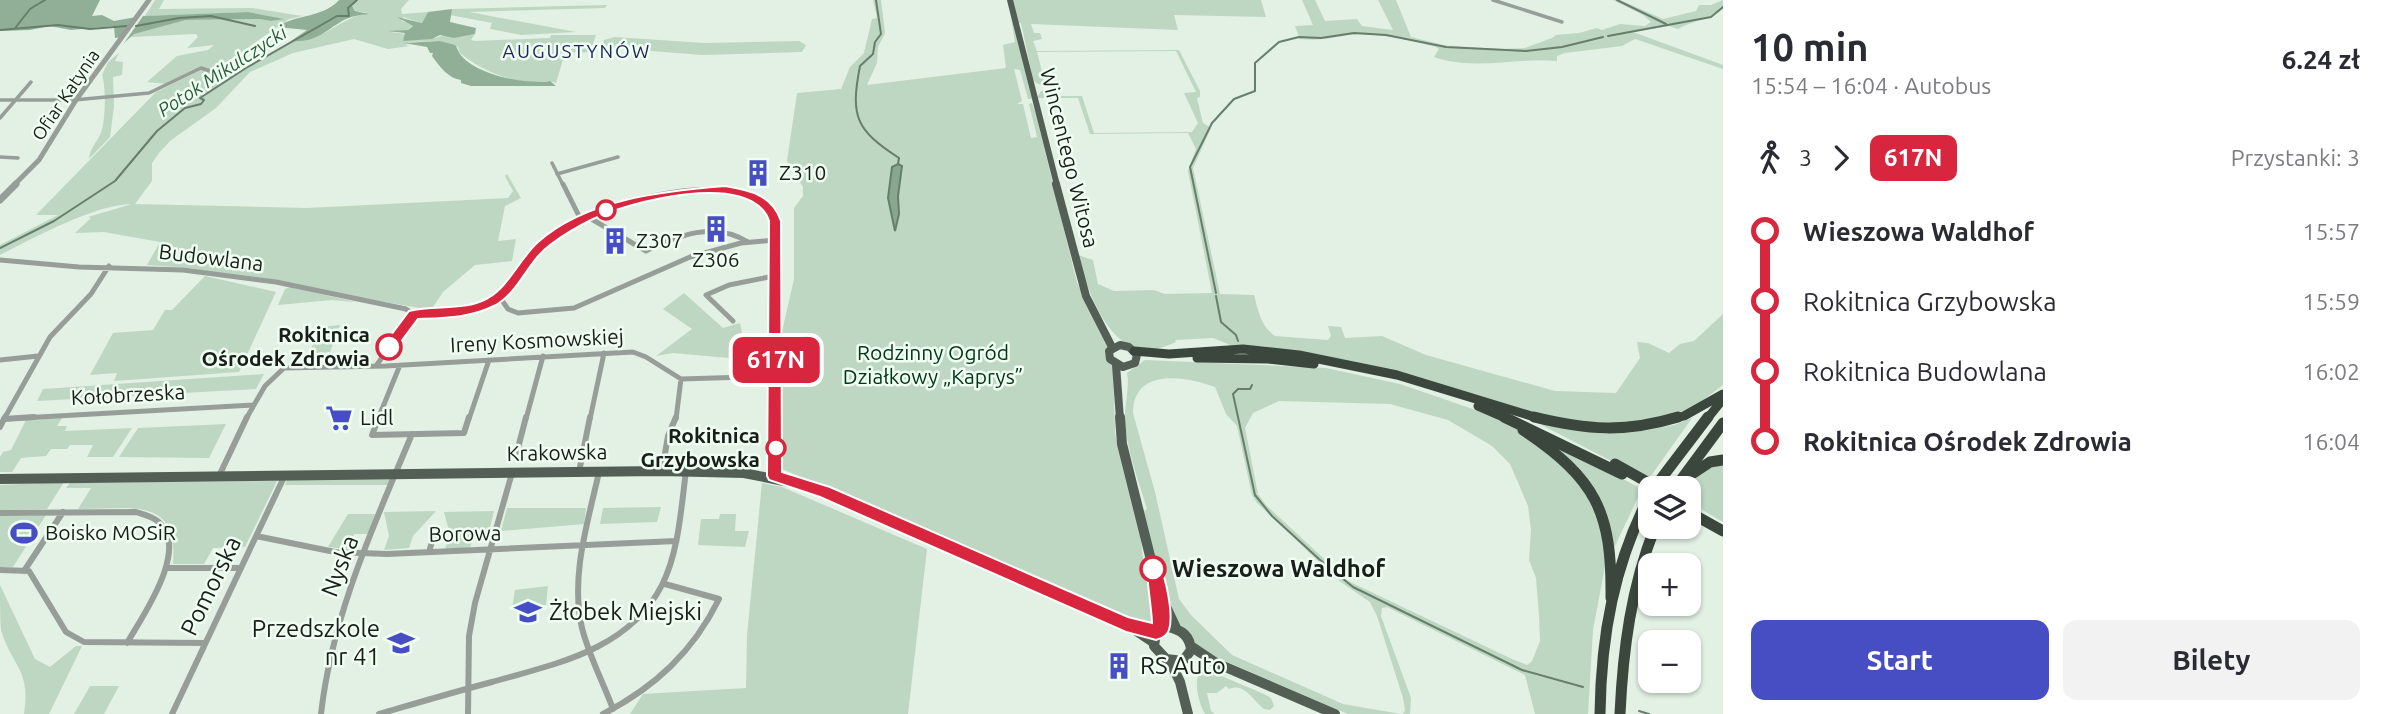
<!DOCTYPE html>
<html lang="pl">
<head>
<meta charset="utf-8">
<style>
  body { margin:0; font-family:Ubuntu,sans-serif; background:#f2f2f3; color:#2b2b33; height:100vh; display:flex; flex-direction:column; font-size:26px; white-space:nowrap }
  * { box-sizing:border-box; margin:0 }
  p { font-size:23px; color:#7c7c81 }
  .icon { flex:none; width:38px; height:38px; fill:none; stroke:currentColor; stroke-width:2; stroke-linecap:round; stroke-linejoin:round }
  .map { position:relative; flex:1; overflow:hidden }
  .panel { display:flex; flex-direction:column; background:#fff; width:665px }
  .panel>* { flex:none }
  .badge { padding:0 14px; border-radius:10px; font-size:24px; line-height:46px }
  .controls { position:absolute; left:1638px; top:476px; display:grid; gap:14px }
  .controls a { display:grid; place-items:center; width:63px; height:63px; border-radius:14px; background:#fff; box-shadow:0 2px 5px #0004; font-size:35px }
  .map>.badge { position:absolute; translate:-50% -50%; box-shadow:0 0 0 4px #fff }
  .legs { display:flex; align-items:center; gap:10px; height:77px; padding:0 28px; font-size:23px }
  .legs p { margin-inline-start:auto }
  .overview { display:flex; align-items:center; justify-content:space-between; height:119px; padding:0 28px }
  h1 { font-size:38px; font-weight:700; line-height:52px }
  .button { display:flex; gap:14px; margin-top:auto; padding:14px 28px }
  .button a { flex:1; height:80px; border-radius:14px; background:#474ec3; color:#fff; font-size:28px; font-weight:700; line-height:80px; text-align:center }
  .button a+a { background:#f2f2f3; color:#2b2b33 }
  ul { padding:0 28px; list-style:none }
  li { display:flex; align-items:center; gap:24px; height:70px; font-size:26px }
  li i { display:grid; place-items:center; width:10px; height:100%; margin:0 9px; background:currentColor }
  li i::after { content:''; width:18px; height:18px; margin:-9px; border:5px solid; border-radius:50%; background:#fff }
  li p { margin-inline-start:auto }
  li:first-child i { background:linear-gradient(#0000 50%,currentColor 0) }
  li:last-child i { background:linear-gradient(currentColor 50%,#0000 0) }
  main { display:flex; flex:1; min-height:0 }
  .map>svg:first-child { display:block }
</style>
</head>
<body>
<main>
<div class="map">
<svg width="1723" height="714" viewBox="0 0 1723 714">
  <rect width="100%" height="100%" fill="#e2f1e4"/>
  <path fill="#bdd7c2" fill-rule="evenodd" d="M155,0H164L159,9L252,8L302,16L289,19L214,71L201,67L167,84L147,82L177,56L208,50L214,45L187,48L198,37L196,34L131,37L133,34L186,20L259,19L271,21L282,19L248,12L145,16Z
    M358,0H409L401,9L402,14L428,12L422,23L403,17L402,21L413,25L408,30L391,32L436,38L446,34L454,38L475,34L471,40L475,41L550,38L551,35H596L590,52L565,53L556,83C547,79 537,83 528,82C502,79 480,69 460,53L458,47L440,41L409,42L405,45L410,46L388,49L354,39L293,53L250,72L216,108L170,141L159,153L152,163V181L135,204L307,208L508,198L513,191L505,176L507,174L521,198L505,206L498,241L516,239L512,261L475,265L443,292L431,310L189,268L147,265L160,242L104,232L75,233L91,218L88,217L132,204C96,204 33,238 0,255V245L58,215H36L156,92L203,69L227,78L291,41C321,44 339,18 367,13L356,11L352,6Z
    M873,0H881L885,33L878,47L877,63L867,85L1006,68L1003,45L1015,42L1008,0L1032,99H1028L1020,70L1014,69L1022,101L1017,104H1023L1031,138L1037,137L1029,104L1032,103L1036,114L1077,283L1109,345L1105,353L1113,365L1115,433L1141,539L1144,569L1153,590L1156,614L1153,623L1123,617L782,469L781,336L794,279V208L803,196V187L787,161L797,93L841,89L850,67L864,53L872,19L877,18Z
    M1012,0H1261L1266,17L1174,15L1178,30L1031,24L1034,33H1040L1042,39L1033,41L1037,51L1179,50L1200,91V97L1197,98L1203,123L1211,128L1193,168L1220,294L1254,295C1258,310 1261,327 1275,336L1328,340L1331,336L1328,326L1341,327L1345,338L1382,336L1426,355L1555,391L1616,393L1640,358L1637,342L1648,343L1669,353L1680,344L1694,341L1723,314V385L1686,413L1638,426L1552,420L1415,377L1354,362L1262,346L1235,347L1213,338L1175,340L1176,342C1166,346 1155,351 1144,350C1106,346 1086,286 1078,255L1093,260L1098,284L1114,291L1154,290L1165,294L1212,293L1188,171L1196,149L1188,133L1090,134L1078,98H1037L1041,91L1047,90L1049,96H1082L1094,133L1192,132L1198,123L1184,93L1196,92L1176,51L1037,52L1046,87L1036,83L1033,79L1021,23H1017Z
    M1302,0H1315L1325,21L1357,19L1362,26L1393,30L1378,0H1396L1411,37L1448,46L1503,49L1525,48L1552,38L1556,35L1579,33L1597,28L1602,30L1620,24L1645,26L1651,22L1643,15L1613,0H1620L1663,19L1696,11L1699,5H1711L1723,0V9C1710,20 1693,20 1678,29L1669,26L1633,32L1723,65V69L1635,39L1622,46L1565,53L1557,56V61C1518,57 1473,71 1434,57L1439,49L1436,47C1409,40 1377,32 1349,35C1331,38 1318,41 1300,39L1295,26L1313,25Z
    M607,5L605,8L469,12L576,32L521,35L490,29L492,23L450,15L452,9Z
    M615,37L704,43L799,41L806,45L802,52L702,55L601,47L604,40Z
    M119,53L115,61L123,62L122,75L113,77L114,107L110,137L89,159C90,148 95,145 100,135C106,124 106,85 102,75L108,62Z
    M205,276L276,292L239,372L114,381L117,373L90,375L113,333L153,330L165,310H172Z
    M290,287L356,302L332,300L278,305L285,289Z
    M684,293L723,328L740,323L746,352L771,351L769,371L757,374L751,360L673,353L656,356L692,329L663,309Z
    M340,325L330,352L309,354L320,327Z
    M1145,360L1326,368L1400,384L1496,417L1517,428L1565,465L1597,509L1606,561L1593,630L1588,714H1535L1525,675L1387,607L1382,608L1381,616L1411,698L1410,714H1403L1405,710L1403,698L1377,616L1370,602L1338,580L1257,503L1252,495L1237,426L1226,414L1215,387C1186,376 1133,367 1133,413L1155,492L1179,599L1191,615L1232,655L1343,704L1401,714H1348L1218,658L1194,643L1175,623L1160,583L1144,511L1147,509C1138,479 1128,455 1125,422C1124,406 1130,388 1127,373ZM1279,401L1390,404L1448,420L1492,446L1510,464L1528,506L1531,530L1529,560L1536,578L1539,615L1540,641L1532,661L1527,665L1512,659L1348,581L1266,505L1258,494L1245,428L1253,413Z
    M264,374L256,389L37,401L43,389Z
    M62,418L57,426H67L65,431L132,428L113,457H87L93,445H70L67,449H51L46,456L21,458L12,472H0V457L3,452L11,450L26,420Z
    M1692,418L1648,480L1532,420L1643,431L1674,425Z
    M226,424L209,458L119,457L138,428Z
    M1529,430L1642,489L1614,548L1606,513Z
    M1723,463V522L1689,502C1689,478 1702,469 1723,463Z
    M391,477L389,485H285L288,478Z
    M277,481L245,547L213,548L204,564H173C179,494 128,510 78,509L91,488H66L70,483Z
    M64,482L47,509L0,510V485Z
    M762,483L782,487L927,549L908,714H630L643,694L746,688L747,635Z
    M661,507L657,522L600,524L603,508Z
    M507,508H586L584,524L501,531Z
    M436,511L413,536L409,548L384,550L389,536L384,512Z
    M494,511L489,532L475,533L470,548L445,549L450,535L444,512Z
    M348,514H375L368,534H354L347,549L328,547Z
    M720,514H736L735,531H749L745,547L698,545L701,519H719Z
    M46,515L13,567H0V516Z
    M0,585L35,659L50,667L76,646H82L49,714H24C31,669 12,667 1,630C0,617 0,598 0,585Z
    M548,586L546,605L512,609L515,590Z
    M1200,672L1219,675L1264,694L1271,698L1274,706L1270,710L1264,709C1253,700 1244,682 1229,689L1226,686L1217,693H1207L1211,711L1215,714H1205C1199,704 1193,681 1200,672Z
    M90,686H119L104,714H74Z"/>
  <path fill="#91af97" d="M0,0H100L92,16L102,15L114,21L136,17L122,37L115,38L114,26L71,30L50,26L30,30L0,31Z
    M339,0H358L352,6L355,11L369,14C360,15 351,16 342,21C324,32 315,43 291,41L307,30L277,27C296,14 323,18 339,0Z
    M452,9L450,22L476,28L475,34L454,38L440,35L432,39L403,41L405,33L388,31L408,30L413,26L397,17L422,23L428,12Z
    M248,12L284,19L271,21L259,19L186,20L134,34L124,43L143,16Z
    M440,41L455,45C457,47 458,51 460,54C475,75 527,85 550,81L556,86H471L461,83V80C449,79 439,66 432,56L433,53H430L427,47L404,43Z"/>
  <path fill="#89a78f" stroke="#677e6c" stroke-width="2" d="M898,164L902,166L898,196L899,214L895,231L888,198L892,167Z"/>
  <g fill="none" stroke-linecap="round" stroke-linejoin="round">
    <path stroke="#677e6c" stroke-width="2" d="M876,0L881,34L875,42L873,54L860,66C850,117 856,130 899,158L898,164
      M1617,0L1666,24
      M136,26L179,18L211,16L255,26
      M16,27L30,9L45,0
      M0,30L58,25L90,29L127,26
      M1608,36L1711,17L1723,7
      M0,248L54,221L115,181L157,131L185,108L201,104L204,100L200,98L246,68L337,16H349L348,8L357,0
      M1216,293L1190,167L1212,123L1234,99L1255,91V63L1279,42L1299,37L1321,38L1354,33L1386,35L1446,47L1526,51L1562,47L1603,37
      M1216,296L1221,322L1236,335L1238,341
      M1252,385L1250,389H1238L1233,394L1255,495L1272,516L1319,559L1353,587L1522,670L1583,687
      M1639,711L1649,714"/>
    <path stroke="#979e98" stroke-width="3.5" d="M1493,0L1562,22
      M0,100H74L149,93L201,68L213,72
      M0,118L31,82
      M0,157L18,158
      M552,163L563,185
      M557,174L618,157"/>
    <path stroke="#979e98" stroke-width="5" d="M563,184L581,220
      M588,217L646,251C678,235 715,221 748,242
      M0,260L79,267L183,270L276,282L406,309L414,315
      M499,296L508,309L518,313L574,308L690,257L741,243L775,240
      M733,321L706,295L729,285L774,276
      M0,360L38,356
      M376,366L411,316C435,308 462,317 484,305C515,290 528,253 556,234C600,204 711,172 760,200C767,204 771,214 775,221L776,419
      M4,419L253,405
      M4,419L50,337L91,294L109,266
      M246,419L265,386L284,368L386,366L633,352L646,357L681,379L776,376
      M378,419L400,365
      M469,419L489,360
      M526,419L543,356
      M590,419L604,353
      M676,419L681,379"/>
    <path stroke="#979e98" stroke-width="6" d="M379,417L372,435L464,433L469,417
      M4,419L34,417
      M0,427L5,417
      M517,452L526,417
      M662,471L668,436L676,417
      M579,472L590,417
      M599,472C588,522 570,576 582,628C589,656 603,682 613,709
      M219,476L247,417
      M774,476L776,417
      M0,513L136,512C142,514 151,516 156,520C193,545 142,617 127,643
      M256,536L335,552L387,554L676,541
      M429,552L434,535
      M166,568H241
      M0,570L29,571L66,632L84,642L205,643
      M24,571L63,512
      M172,714L285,475
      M321,714C332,615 374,525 412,434
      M379,714C417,703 454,692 492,682C555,664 629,650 662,585C679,551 681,508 686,471
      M468,714L469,636L475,603L512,473
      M603,714C655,687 693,652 719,599L665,584"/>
    <path stroke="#979e98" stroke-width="5" d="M14,185L39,160L76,100L149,0"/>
    <path stroke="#979e98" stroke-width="7" d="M0,200L16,184"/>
    <path stroke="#535e55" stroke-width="6" d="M1010,0L1057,185"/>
    <path stroke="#535e55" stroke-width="8" d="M1056,184L1086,296L1112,347
      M1120,345L1129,347L1137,355L1135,363L1123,367L1110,359L1109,351Z
      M1116,365L1120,419"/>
    <path stroke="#535e55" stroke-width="10" d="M1120,417L1122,444L1159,592L1176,628
      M0,479L662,471L744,473L804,485L1126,624L1153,642
      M1160,598L1161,628
      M1167,627C1181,629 1190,636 1191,650L1183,661L1166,659L1154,646L1156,632Z
      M1192,647L1216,663L1335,714
      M1170,661L1180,682L1188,714"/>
    <path stroke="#3b473d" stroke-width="9" d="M1134,351L1169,354L1243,349L1299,355L1397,375L1541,419
      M1197,358L1268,359L1314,364
      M1478,406L1508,419
      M1672,419L1684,416L1723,394
      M1707,419L1723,399"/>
    <path stroke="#3b473d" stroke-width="11" d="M1504,417L1622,474
      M1534,417C1587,430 1625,433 1678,417
      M1523,430C1596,479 1612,511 1611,598
      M1686,478L1710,462L1723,460
      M1654,488L1708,417
      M1675,488L1723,423
      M1689,512L1723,531
      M1600,714C1601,636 1614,564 1650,495
      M1620,714C1623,649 1631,588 1655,527"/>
    <path stroke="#3b473d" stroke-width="11" d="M1615,464L1658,488"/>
  </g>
  <path fill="#d7263d" stroke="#fff" stroke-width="2" d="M725,186C750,190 772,195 781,221L782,472L830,487L1128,617L1152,623C1152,611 1145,569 1147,563L1153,561L1159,563C1166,578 1174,615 1169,630C1167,636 1162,638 1156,640L1126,632L820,497L769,480L767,476L769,221C752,169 627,202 591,220C577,227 562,236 550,245C528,261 519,292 496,305C471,318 445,318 418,319L394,351L389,352L382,347L409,311C436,304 462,312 488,298C509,286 520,258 538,242C586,199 663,191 725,186Z"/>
  <defs>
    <symbol id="building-bare" viewBox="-9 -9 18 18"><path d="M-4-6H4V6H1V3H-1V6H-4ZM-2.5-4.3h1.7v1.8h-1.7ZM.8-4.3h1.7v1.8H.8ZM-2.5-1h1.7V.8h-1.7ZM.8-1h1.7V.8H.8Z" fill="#474ec3" stroke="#effef1" stroke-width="2.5" paint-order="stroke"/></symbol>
    <symbol id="supermarket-bare" viewBox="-9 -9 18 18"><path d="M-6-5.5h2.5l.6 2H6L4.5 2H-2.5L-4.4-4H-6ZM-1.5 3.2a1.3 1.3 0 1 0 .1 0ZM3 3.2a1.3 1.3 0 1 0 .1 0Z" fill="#474ec3" stroke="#effef1" stroke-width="2.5" paint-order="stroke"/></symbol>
    <symbol id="stadium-bare" viewBox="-9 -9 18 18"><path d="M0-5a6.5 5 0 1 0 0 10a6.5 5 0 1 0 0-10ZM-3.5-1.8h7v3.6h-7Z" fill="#474ec3" stroke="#effef1" stroke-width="2.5" paint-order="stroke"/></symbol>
    <symbol id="school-bare" viewBox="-9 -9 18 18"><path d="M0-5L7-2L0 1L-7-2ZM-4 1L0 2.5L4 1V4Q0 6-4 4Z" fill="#474ec3" stroke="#effef1" stroke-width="2.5" paint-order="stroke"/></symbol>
  </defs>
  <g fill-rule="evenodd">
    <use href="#building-bare" x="739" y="154" width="38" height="38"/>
    <use href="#building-bare" x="697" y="210" width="38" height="38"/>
    <use href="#building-bare" x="596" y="222" width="38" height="38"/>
    <use href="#supermarket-bare" x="320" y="399" width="38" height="38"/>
    <use href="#stadium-bare" x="5" y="514" width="38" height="38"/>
    <use href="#school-bare" x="509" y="593" width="38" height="38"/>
    <use href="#school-bare" x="382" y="624" width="38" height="38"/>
    <use href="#building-bare" x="1100" y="647" width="38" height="38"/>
  </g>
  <g fill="#fff" stroke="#d7263d" stroke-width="3.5">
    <circle cx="606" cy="210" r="9"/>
    <circle cx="389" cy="347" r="12"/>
    <circle cx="776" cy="448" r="9"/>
    <circle cx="1153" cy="569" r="12"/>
  </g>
  <g text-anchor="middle" stroke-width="5" stroke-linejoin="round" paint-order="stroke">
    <g font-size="18" fill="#191e1a" stroke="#effef1">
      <text transform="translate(66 95) rotate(-56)" y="6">Ofiar Katynia</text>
    </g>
    <g font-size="19" letter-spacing="2" fill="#1e235b" stroke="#effef1">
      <text x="577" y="58">AUGUSTYNÓW</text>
    </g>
    <g font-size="19" font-style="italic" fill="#2b5b38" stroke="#effef1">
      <text transform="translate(222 71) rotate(-33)" y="7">Potok Mikulczycki</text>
    </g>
    <g font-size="21" fill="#191e1a" stroke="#effef1">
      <text transform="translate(1069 158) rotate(76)" y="7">Wincentego Witosa</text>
      <text transform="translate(211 258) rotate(7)" y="7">Budowlana</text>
      <text transform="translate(537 341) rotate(-3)" y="7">Ireny Kosmowskiej</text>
      <text transform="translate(128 395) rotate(-3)" y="7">Kołobrzeska</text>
      <text transform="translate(557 453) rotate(-1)" y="7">Krakowska</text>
      <text transform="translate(465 534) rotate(-1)" y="7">Borowa</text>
    </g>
    <g font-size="21" fill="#191e1a" stroke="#effef1" text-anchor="start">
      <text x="779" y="180">Z310</text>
      <text x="636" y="248">Z307</text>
      <text x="716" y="267" text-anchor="middle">Z306</text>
      <text x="360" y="425">Lidl</text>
      <text x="45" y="540">Boisko MOSiR</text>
    </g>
    <g font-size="21" font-weight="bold" fill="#191e1a" stroke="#effef1" text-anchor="end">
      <text x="370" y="342">Rokitnica<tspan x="370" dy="24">Ośrodek Zdrowia</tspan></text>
      <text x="760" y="443">Rokitnica<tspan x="760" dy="24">Grzybowska</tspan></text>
    </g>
    <g font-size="21" fill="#013616" stroke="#effef1">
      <text x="933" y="360">Rodzinny Ogród<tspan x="933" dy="24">Działkowy „Kaprys”</tspan></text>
    </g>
    <g font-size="24" fill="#191e1a" stroke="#effef1">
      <text transform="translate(340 566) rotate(-69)" y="8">Nyska</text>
      <text transform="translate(211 586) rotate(-64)" y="8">Pomorska</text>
    </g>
    <g font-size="24" font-weight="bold" fill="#191e1a" stroke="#effef1" text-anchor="start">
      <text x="1172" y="577">Wieszowa Waldhof</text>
    </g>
    <g font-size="24" fill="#191e1a" stroke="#effef1" text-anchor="start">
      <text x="549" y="620">Żłobek Miejski</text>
      <text x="380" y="637" text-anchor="end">Przedszkole<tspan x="380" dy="28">nr 41</tspan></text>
      <text x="1140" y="674">RS Auto</text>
    </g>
  </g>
</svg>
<div class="controls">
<a><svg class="icon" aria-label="layers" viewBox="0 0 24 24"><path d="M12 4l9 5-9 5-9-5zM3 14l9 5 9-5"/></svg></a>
<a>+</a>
<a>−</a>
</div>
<b class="badge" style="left:776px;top:360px;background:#d7263d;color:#fff">617N</b>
</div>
<section class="panel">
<div class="overview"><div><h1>10 min</h1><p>15:54 – 16:04 · Autobus</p></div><b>6.24 zł</b></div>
<div class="legs"><svg class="icon" aria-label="walk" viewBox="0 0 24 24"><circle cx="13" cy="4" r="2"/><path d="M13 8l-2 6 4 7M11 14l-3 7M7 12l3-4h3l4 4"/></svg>3<svg class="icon" aria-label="forward" viewBox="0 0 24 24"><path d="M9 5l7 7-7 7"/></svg><b class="badge" style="background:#d7263d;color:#fff">617N</b><p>Przystanki: 3</p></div>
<ul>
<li><i style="color:#d7263d"></i><b>Wieszowa Waldhof</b><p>15:57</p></li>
<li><i style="color:#d7263d"></i><span>Rokitnica Grzybowska</span><p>15:59</p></li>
<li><i style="color:#d7263d"></i><span>Rokitnica Budowlana</span><p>16:02</p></li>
<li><i style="color:#d7263d"></i><b>Rokitnica Ośrodek Zdrowia</b><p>16:04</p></li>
</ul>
<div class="button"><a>Start</a><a>Bilety</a></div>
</section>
</main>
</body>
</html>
